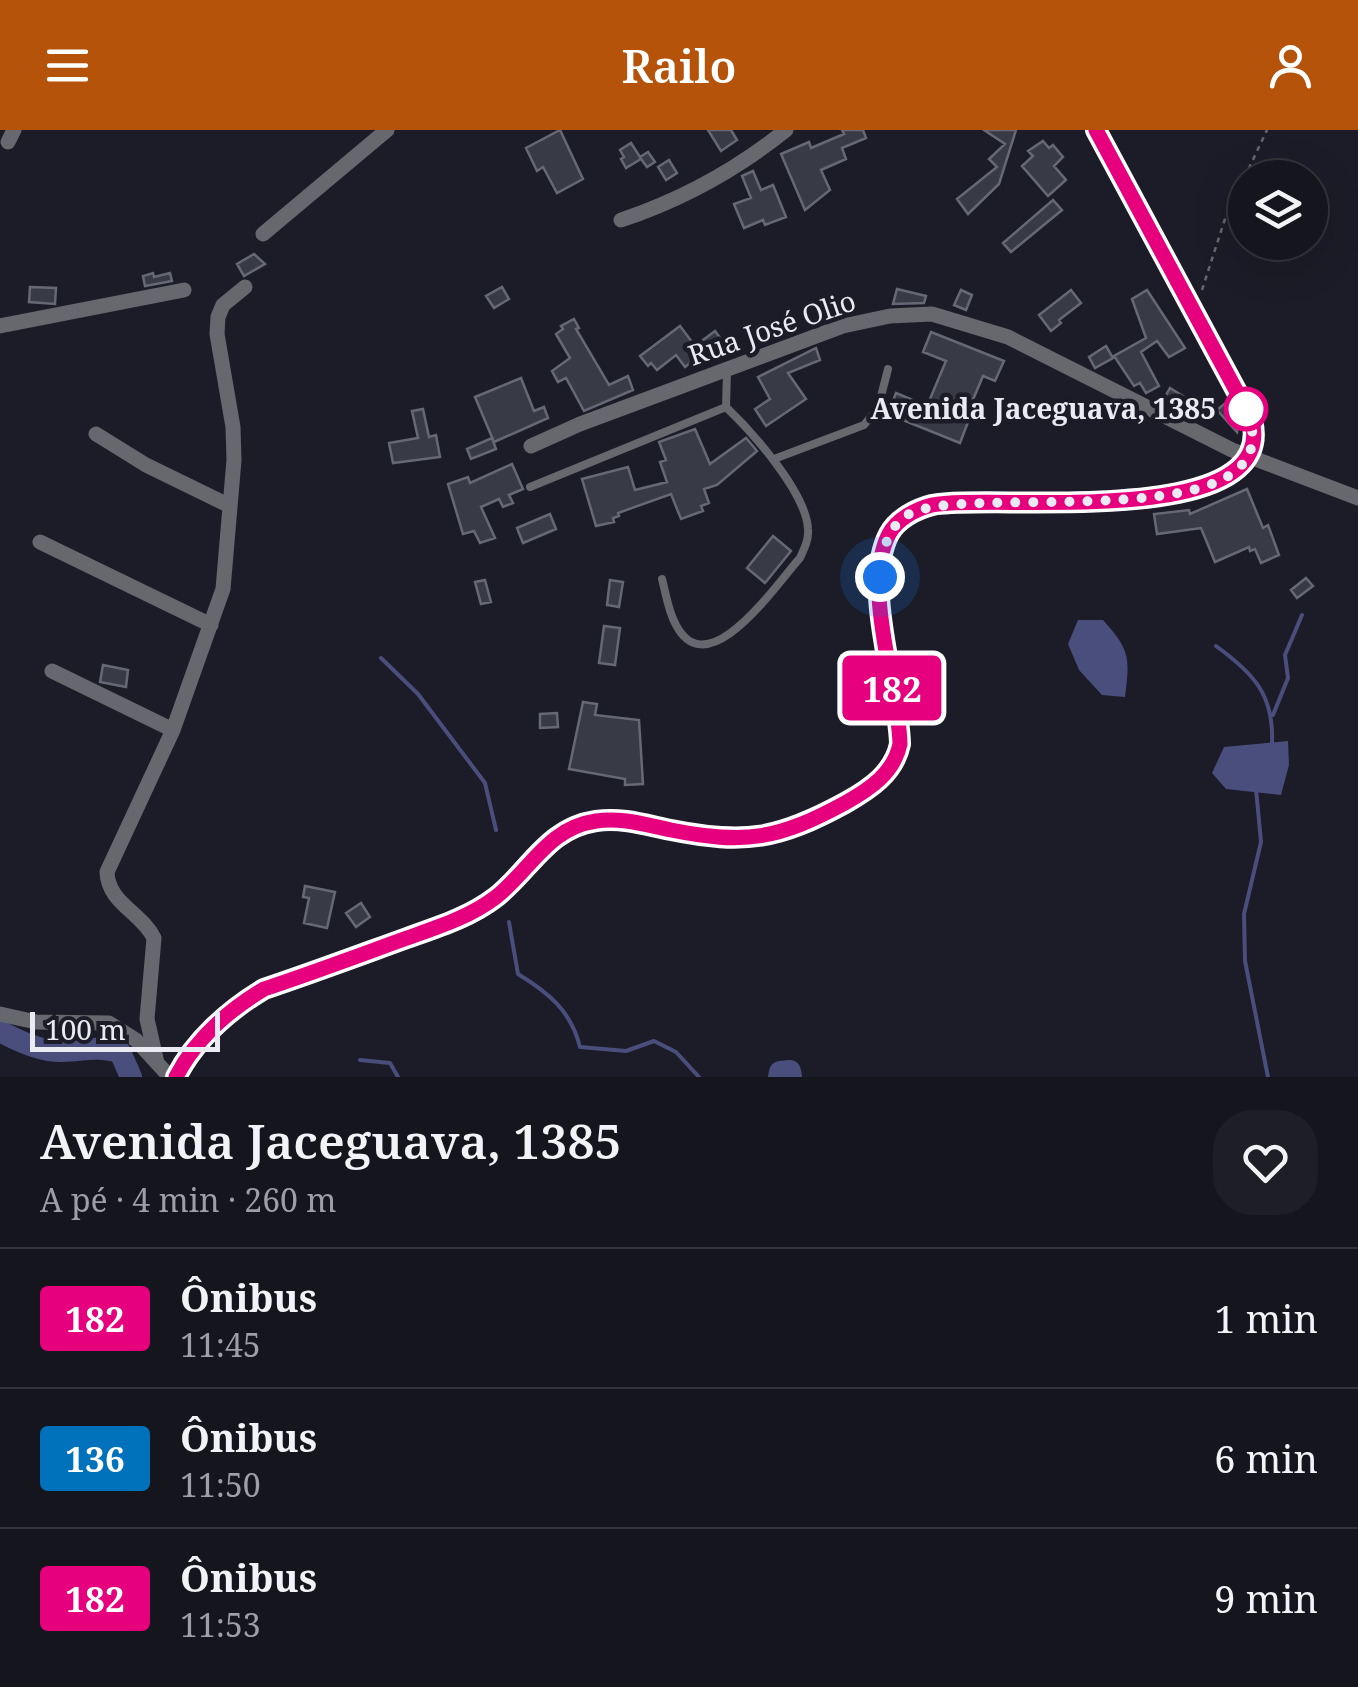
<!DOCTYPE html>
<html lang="pt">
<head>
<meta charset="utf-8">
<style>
  body { margin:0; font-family:"Noto Serif",serif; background:#1d1e26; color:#f1f3f6; height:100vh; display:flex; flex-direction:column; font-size:38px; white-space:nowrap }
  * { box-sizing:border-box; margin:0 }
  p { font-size:32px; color:#9d9fa4 }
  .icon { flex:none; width:55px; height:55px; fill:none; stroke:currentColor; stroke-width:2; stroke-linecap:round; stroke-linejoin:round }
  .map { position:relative; height:947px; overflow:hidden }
  .panel { display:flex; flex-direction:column; background:#14151d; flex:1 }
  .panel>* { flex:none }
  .badge { padding:0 20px; border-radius:8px; font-size:35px; line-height:65px }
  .fabs { position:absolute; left:1228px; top:30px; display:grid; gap:20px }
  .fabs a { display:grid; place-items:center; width:100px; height:100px; border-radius:50%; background:#14151d; box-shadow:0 10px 40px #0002,0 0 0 2px #33343b; font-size:50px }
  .scale { position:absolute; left:30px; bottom:25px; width:190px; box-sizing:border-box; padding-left:10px; border:5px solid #eaebf2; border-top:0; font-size:28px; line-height:35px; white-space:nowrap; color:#eaebf2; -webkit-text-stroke:8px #1b1c27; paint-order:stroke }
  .you { position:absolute; width:50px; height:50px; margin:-25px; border:8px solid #fff; border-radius:50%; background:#1a73e8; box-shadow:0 0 0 15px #1a73e833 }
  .map>.badge { position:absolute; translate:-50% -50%; box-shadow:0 0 0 5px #fff }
  .round { display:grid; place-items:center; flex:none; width:105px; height:105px; border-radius:40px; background:#1d1e26 }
  .head { display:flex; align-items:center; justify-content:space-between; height:170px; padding:0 40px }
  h1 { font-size:48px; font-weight:600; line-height:75px }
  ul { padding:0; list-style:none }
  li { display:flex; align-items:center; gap:30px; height:140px; padding:0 40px; border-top:2px solid #33343b }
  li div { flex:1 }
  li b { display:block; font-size:38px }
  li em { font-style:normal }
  li .badge { min-width:110px; font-weight:700; text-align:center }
  header { display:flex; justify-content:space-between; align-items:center; height:130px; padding:0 40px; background:#b45309; color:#fff; font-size:45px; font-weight:600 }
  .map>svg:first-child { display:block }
</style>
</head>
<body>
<header><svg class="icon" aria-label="menu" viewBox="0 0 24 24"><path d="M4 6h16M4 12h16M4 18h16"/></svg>Railo<svg class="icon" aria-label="person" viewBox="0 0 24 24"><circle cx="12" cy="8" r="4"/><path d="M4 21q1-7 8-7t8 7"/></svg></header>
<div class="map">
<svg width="1358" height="947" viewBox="0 0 1358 947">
  <rect width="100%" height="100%" fill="#1b1c27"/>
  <path fill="#494e7c" d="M1078,490H1103C1130,520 1130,527 1125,567L1102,565L1079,540L1068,514Z
    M1288,611L1289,635L1281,665L1226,659L1212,643L1224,617Z"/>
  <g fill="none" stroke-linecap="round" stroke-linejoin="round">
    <path stroke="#494e7c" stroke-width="4" d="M1216,516C1253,543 1274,564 1272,613
      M381,528L418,564L485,653L496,700
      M1273,585L1288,548L1285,525L1302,485
      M1256,659L1261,712L1244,784L1245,831L1268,947
      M509,792L518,844C549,863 571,881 580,917L626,921L654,911L676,922L699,947
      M360,930L390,933L398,947"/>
    <path stroke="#494e7c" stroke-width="22" d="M0,901C18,911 42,922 63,921C87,920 94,916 120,922L131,947
      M779,947L780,942L790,941L791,947"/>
  </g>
  <path fill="#383a46" stroke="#666875" stroke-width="2.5" d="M560,0L583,49L557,63L543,37L537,41L526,18Z
    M708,0H731L737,10L721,21Z
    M842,0H863L866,8L842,18L846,29L821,40L830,60L805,80L781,24L809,12L811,18L844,4Z
    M984,0H1016L999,54L968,84L957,69L997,37L989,29L1005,14Z
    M1043,11L1049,18L1053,15L1063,27L1054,36L1066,50L1048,66L1022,36L1033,26L1028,21Z
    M631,13L640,27L648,22L655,32L647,37L641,29L626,38L621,29L624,27L620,20Z
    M669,30L677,43L666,50L658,37Z
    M753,41L761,60L773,55L786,87L765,95L763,90L744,98L734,74L751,68L742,46Z
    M1053,70L1062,80L1011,122L1003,113Z
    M254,124L265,134L244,146L237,134Z
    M153,143L154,147L170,143L172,151L145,156L143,146Z
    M30,157L56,158L55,174L29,172Z
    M502,157L509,169L494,178L486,166Z
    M897,159L926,166L924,173L893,174Z
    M961,160L972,165L966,180L954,175Z
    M1071,160L1081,173L1059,190L1061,193L1051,201L1039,185Z
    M1147,160L1185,218L1169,227L1157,211L1141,222L1159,256L1146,263L1140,253L1134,256L1114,226L1146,208L1132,169Z
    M574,189L579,198L576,199L609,255L628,246L633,260L584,281L566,248L558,252L552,241L570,228L556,204L563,199L561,196Z
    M680,196L695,216L715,201L721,209L685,237L676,225L657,240L651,233L648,236L640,226Z
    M931,202L1004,231L995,251L983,246L964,291L968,292L960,313L888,284L896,263L927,276L946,231L923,222Z
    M1106,216L1113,228L1095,238L1089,227Z
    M816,218L820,230L788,243L806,269L766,296L755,279L770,269L758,247Z
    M521,248L534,281L544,277L548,288L494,312L475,267Z
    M1170,258L1186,268L1179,281L1162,272Z
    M1227,272L1238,293L1237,302L1217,280Z
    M423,279L429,307L436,305L440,327L393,333L389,313L418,308L412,281Z
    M695,299L710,334L746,308L757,321L717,355L704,359L709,373L701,376L703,381L681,389L671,364L618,383L619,386L613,388L614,392L596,396L582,349L628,337L635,360L667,352L660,332L666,330L659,312Z
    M492,308L496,319L471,329L467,319Z
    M512,334L523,359L509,365L513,373L503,377L499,369L481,377L495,408L480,413L474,401L463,404L448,354L468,347L470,353Z
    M1247,359L1263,398L1268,395L1279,425L1261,433L1255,419L1250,421L1249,417L1215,432L1201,398L1157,404L1154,384L1189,380L1190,384Z
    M550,384L556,399L523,413L517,398Z
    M773,406L791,421L765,453L747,438Z
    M1306,448L1313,456L1297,468L1291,460Z
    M485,450L491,472L481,474L475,452Z
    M610,450L623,452L619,477L607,475Z
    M604,496L620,498L615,535L599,533Z
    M103,535L128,540L126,557L100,552Z
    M583,572L597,574L595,585L639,590L643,654L625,655V649L569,639Z
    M557,583L558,597L540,598V584Z
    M305,756L335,762L327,798L304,793L309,768L303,767Z
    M361,773L370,787L356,797L346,783Z"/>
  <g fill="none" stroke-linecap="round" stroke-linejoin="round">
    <path stroke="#656670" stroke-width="2.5" stroke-dasharray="5 5" stroke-linecap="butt" d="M1202,160L1225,89L1267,0"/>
    <path stroke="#67686e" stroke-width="8" d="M774,329L864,295L878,278L888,239
      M530,357L726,277
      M662,449C666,464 668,481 676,495C708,557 777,453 800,428C804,419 809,410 808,399C806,362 752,302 726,277L727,241"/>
    <path stroke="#67686e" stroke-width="15" d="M8,12L14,0
      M621,90C681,70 736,40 786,0
      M263,104L387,0
      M0,196L184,160
      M96,304L146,335L230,376
      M531,316L580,294L843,196L890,186L932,184L1008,207L1232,320L1358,368
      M40,412L211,495
      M52,541L173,600
      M0,884L36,892L109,893L136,910L170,947
      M157,933L147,889L154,808C141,782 108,773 107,742L173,600L223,459L234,330L233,297L217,204L218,187L223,175L245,157"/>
    <path stroke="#91939c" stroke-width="20" d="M176,947C195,910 229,880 264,859C312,843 360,825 407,808C433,799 461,791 484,776C522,751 542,701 588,692C617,686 643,695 671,700C745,714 779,709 845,673C870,659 893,643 900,615C899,556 861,458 889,404C897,389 916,379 932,376C990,363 1279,402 1252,290L1096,0"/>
  </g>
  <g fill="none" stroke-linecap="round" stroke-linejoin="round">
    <defs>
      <path id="line" d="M176,947C195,910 229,880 264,859C312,843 360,825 407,808C438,797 470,787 496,767C531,739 548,698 596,691C622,687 646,695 671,700C745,715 779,709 845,673C870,659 894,643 900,614C899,556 861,458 889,404C897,389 916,379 932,375C991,363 1279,402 1252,290L1096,0"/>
    </defs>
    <use href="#line" stroke="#fff" stroke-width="22"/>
    <use href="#line" stroke="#e6007e" stroke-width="15"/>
    <path stroke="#eaebf2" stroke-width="10" stroke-dasharray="0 18" d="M880,447C883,422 885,401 906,386C958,348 1318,419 1242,270L1246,279"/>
  </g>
  <circle fill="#fff" stroke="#e6007e" stroke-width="5" cx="1246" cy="279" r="20"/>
  <g text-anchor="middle" stroke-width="9" stroke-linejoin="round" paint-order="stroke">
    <g font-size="28" fill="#eaebf2" stroke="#1b1c27">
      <text transform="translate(772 198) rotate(-19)" y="10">Rua José Olio</text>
    </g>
    <g font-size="28" font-weight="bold" fill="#eaebf2" stroke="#1b1c27" text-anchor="end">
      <text x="1216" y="289">Avenida Jaceguava, 1385</text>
    </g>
  </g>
</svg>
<div class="fabs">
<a><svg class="icon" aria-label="layers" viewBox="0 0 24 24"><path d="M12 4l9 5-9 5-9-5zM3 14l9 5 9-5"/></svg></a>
</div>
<div class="scale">100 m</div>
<div class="you" style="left:880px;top:447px"></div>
<b class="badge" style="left:892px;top:558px;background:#e6007e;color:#fff">182</b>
</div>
<section class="panel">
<div class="head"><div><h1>Avenida Jaceguava, 1385</h1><p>A pé · 4 min · 260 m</p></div><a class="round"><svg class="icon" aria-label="heart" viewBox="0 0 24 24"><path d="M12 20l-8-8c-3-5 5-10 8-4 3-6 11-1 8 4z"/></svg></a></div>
<ul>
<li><span class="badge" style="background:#e6007e;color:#fff">182</span><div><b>Ônibus</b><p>11:45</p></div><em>1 min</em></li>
<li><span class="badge" style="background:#0072bc;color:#fff">136</span><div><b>Ônibus</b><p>11:50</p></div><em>6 min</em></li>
<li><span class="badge" style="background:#e6007e;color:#fff">182</span><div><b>Ônibus</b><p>11:53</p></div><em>9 min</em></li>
</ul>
</section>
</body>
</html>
